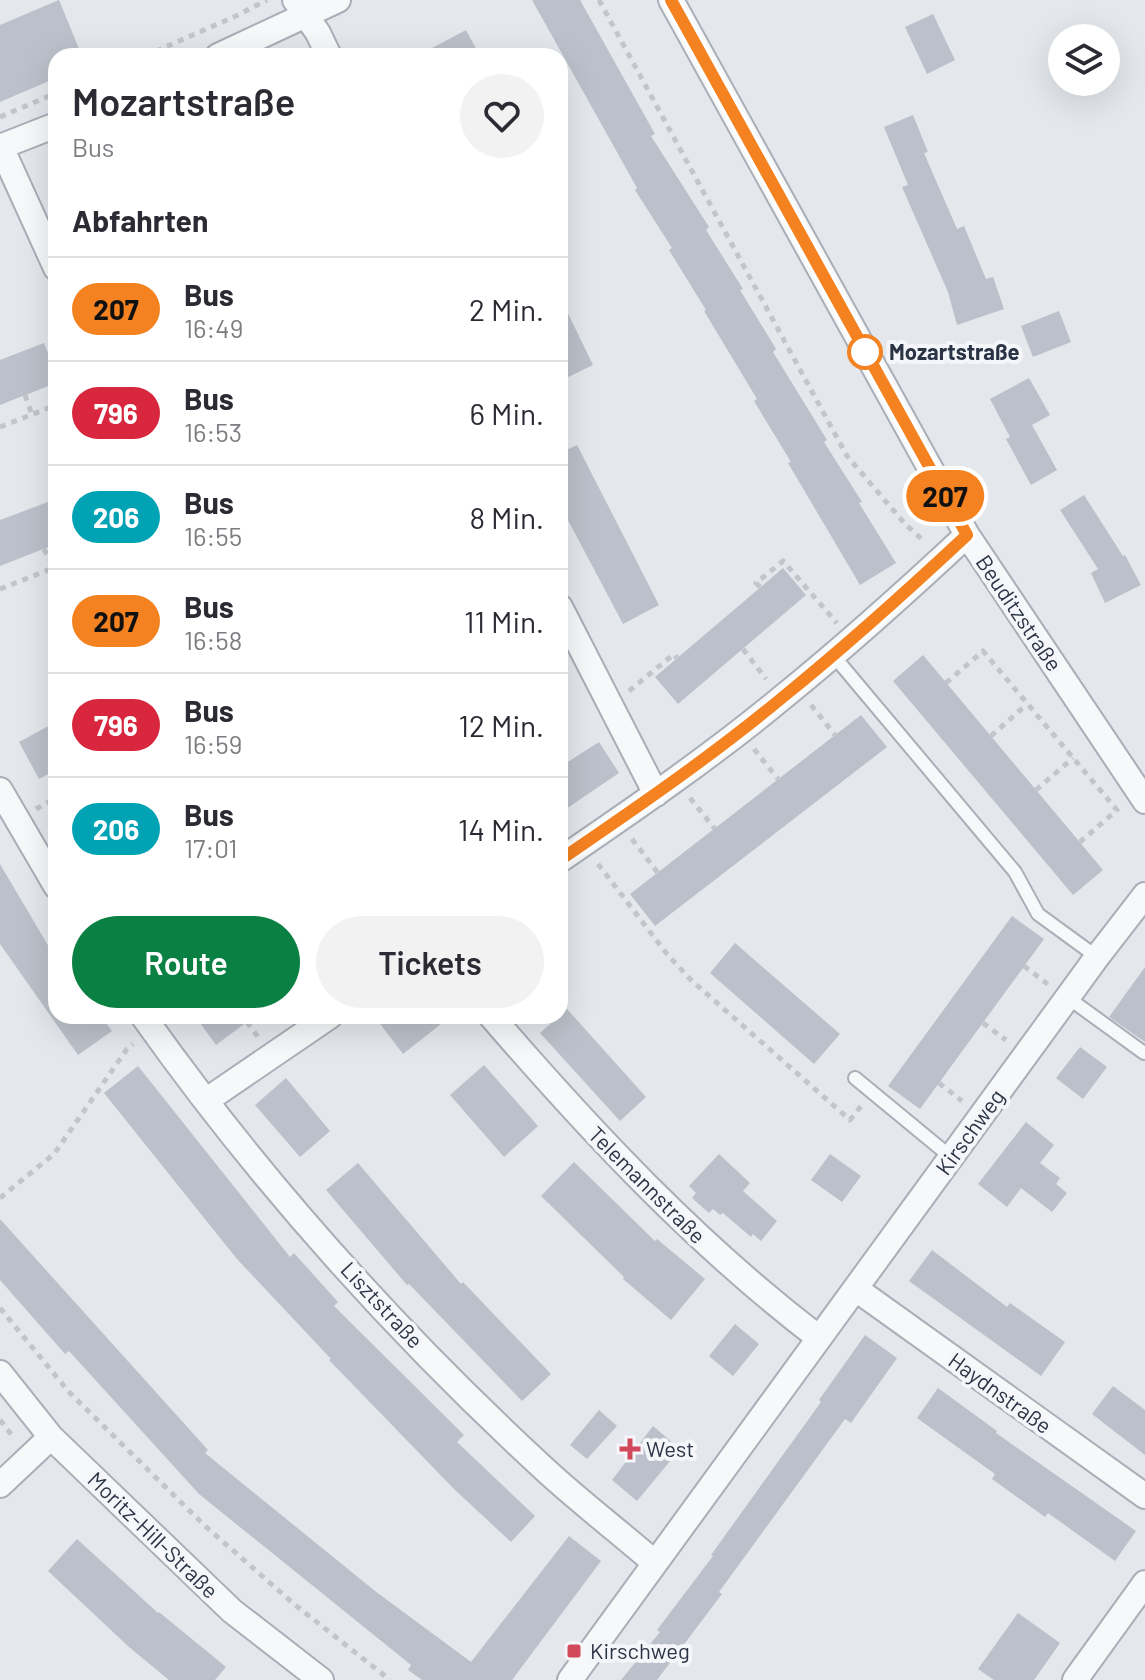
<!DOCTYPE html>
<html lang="de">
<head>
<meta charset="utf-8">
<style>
  body { margin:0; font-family:Barlow,sans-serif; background:#f2f2f3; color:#2b2b33; height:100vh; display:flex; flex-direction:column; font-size:30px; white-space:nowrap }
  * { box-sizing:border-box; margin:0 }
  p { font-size:26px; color:#7c7c81 }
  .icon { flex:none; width:44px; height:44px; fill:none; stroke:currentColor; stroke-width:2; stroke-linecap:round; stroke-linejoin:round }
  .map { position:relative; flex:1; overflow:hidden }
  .drawer { position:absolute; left:48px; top:48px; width:520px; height:976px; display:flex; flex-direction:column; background:#fff; border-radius:24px; box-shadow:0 8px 32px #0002 }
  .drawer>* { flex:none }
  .badge { padding:0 16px; border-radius:26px; font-size:28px; line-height:52px }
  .fabs { position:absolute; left:1048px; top:24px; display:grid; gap:16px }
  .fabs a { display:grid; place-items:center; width:72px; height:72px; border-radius:50%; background:#fff; box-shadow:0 8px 32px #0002; font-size:40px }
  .map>.badge { position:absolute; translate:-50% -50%; box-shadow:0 0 0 4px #fff }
  h2 { padding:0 24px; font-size:30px; line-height:72px }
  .round { display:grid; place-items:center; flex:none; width:84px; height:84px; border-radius:42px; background:#f2f2f3 }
  .headline { display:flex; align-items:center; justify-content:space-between; height:136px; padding:0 24px }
  h1 { font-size:38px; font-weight:600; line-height:60px }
  .action { display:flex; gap:16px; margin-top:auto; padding:16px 24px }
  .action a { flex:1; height:92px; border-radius:48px; background:#0b8043; color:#fff; font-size:32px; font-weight:600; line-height:92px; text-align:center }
  .action a+a { background:#f2f2f3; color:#2b2b33 }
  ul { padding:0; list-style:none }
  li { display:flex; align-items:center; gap:24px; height:104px; padding:0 24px; border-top:2px solid #e1e1e2 }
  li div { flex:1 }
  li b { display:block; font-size:30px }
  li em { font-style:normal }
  li .badge { min-width:88px; font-weight:700; text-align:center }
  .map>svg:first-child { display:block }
</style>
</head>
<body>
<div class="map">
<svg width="1145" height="1680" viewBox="0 0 1145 1680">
  <rect width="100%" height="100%" fill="#e4e7ec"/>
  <path fill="#bbc0ca" d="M59,0L82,56H56V78L0,102V25Z
    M532,0H580L655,134L651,136L709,227L706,230L743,289L740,290L776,349L773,352L827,440L824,442L862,502L859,503L896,563L860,585L788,463L791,462L754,401L757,399L704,311L706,310L669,250L672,248L635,190L637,188Z
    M933,14L955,60L927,74L905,27Z
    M466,30L480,56H417Z
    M913,115L928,152L924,153L957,229L964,226L986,279L993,277L1004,309L957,325L948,292L902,187L908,185L884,127Z
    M560,297L593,365L560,381Z
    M1059,311L1071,342L1033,357L1021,326Z
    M44,343L56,373V383L0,405V360Z
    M1029,378L1050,415L1032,425L1057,470L1031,485L1006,439L1010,437L990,399Z
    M577,445L659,605L623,624L560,505V453Z
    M1084,495L1123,556L1125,555L1141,585L1105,603L1091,573L1098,569L1060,510Z
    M56,499V544L0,566V520Z
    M783,568L806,595L678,704L655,677Z
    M923,655L1103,870L1073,895L893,681Z
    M861,715L887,747L655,926L630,894Z
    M56,722V770L39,779L19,742Z
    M599,742L619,773L560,813V767Z
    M0,864L56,959V1016H101L112,1031L78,1055L0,944Z
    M1012,916L1044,939L920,1109L888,1086Z
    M735,943L840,1034L814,1064L710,973Z
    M1145,967V1042L1109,1017Z
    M567,1009L646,1097L620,1121L540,1033Z
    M195,1016H255L216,1045Z
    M374,1016H451L403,1054Z
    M1080,1047L1107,1067L1083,1099L1056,1078Z
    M484,1065L538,1126L504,1157L450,1095Z
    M138,1066L290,1257L294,1253L338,1302L334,1306L464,1435L457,1442L535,1516L511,1542L454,1489L329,1360L331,1359L237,1259L104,1093Z
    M286,1078L330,1131L300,1157L255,1105Z
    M1026,1122L1054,1145L1040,1163L1060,1178L1056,1184L1067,1193L1052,1212L1021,1188L1007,1207L978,1184Z
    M719,1154L750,1183L743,1191L777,1221L761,1241L753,1234L751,1237L723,1213L720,1215L713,1209L709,1213L692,1198L696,1193L689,1186Z
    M830,1154L861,1176L842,1202L811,1180Z
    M574,1162L655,1241L657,1239L705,1279L671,1320L623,1279L624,1277L541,1196Z
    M358,1163L461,1284L463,1282L551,1374L522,1401L409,1284L407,1285L326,1190Z
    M0,1219L208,1450L205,1453L375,1591L471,1662L569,1536L601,1561L512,1680H422L408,1670L411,1665L199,1494L69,1351L65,1354L0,1280Z
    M932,1250L1007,1307L1010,1303L1065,1342L1041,1376L909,1281Z
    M735,1324L759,1344L733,1376L709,1356Z
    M865,1335L897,1358L851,1423L845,1419L719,1592L722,1594L657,1680H621L660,1632L657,1630L713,1556L711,1555L821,1402L819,1400Z
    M1113,1386L1145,1410V1455L1092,1414Z
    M938,1388L997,1431L996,1433L1136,1531L1115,1561L1048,1513L1045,1517L992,1479L995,1474L917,1418Z
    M599,1410L617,1426L587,1459L570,1445Z
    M653,1426L680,1449L637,1501L612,1480Z
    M77,1539L158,1613L159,1612L226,1667L215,1680H169L129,1647L48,1571Z
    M1018,1613L1060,1643L1034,1680H994L978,1669Z"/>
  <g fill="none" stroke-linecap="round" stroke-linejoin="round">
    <defs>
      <path id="service" d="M833,655L1015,872L1038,914L1097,957
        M1067,997L1144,1053
        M855,1078L952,1158"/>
      <path id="minor" d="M295,0L318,33L329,56
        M671,0L967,535L1145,801
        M218,56L338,0
        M0,147L56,125
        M1,147L56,268
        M560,607L656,794
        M0,790L56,886
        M560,860C636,808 712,756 783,697C846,646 907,591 967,535
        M143,1016C258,1178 394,1330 540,1465C576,1499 617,1530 655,1563
        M491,1016C591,1132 697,1245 819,1338
        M207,1100L330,1016
        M856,1289L1145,1496
        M0,1373L51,1437L232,1611L321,1680
        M0,1485L51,1437
        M570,1680L1097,957L1145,895
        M1075,1680L1145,1583"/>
    </defs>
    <use href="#service" stroke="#a9aeb7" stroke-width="16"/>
    <use href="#minor" stroke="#a9aeb7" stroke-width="28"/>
    <path stroke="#c2c5cb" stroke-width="5" stroke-dasharray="6 6" stroke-linecap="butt" d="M599,0L847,456L906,525L925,542
      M145,56L236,16L267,0
      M0,117L56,93
      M25,395L32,415
      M0,427L56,405
      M44,549L54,568
      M760,587L756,583L783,561L837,623
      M0,589L56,567
      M743,649L766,679
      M946,683L983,651L1117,810L1080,842
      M629,691L674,654L677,658
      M811,705L835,735
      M991,736L1027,704
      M754,749L778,779
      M1036,790L1073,758
      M690,798L715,829
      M36,809L56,798
      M632,839L658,873
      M598,864L667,954L691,980L850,1120L861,1106
      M1024,966L1050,986
      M247,1022L258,1037
      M983,1023L1006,1040
      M939,1083L962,1101
      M0,1198L54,1154L127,1049L133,1044
      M0,1308L69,1392L205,1526L294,1604L390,1680
      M0,1420L14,1438"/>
    <use href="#service" stroke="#f7f8fa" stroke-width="12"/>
    <use href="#minor" stroke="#f7f8fa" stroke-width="24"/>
  </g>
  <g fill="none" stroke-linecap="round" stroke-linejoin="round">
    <defs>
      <path id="line" d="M560,860C636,808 712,756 783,697C846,646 907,591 967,535L671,0"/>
    </defs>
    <use href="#line" stroke="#fff" stroke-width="18"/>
    <use href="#line" stroke="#f58220" stroke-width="12"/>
  </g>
  <circle fill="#fff" stroke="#f58220" stroke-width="4" cx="865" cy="352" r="16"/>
  <g fill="#d1495b" stroke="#f4f6f9" stroke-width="3">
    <path d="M626 1437h8v8h8v8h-8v8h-8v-8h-8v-8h8z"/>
    <rect x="566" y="1643" width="16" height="16" rx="4"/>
  </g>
  <g text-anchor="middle" stroke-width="8" stroke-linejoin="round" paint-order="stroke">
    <g font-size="22" font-weight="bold" fill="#2b3445" stroke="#f4f6f9" text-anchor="start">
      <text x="889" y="360">Mozartstraße</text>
    </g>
    <g font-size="22" fill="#2b3445" stroke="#f4f6f9">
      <text transform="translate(1019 613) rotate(56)" y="8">Beuditzstraße</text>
      <text transform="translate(970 1132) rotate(-54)" y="8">Kirschweg</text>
      <text transform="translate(647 1185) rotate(45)" y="8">Telemannstraße</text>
      <text transform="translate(382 1305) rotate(47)" y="8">Lisztstraße</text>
      <text transform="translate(1000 1393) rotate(36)" y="8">Haydnstraße</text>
      <text transform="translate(153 1535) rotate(44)" y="8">Moritz-Hill-Straße</text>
    </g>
    <g font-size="22" fill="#2b3445" stroke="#f4f6f9" text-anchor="start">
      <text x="646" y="1457">West</text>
      <text x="590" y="1659">Kirschweg</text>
    </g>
  </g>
</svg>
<div class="fabs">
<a><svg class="icon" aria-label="layers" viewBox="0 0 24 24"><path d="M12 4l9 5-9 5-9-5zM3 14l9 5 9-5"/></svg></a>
</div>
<b class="badge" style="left:945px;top:496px;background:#f58220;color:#111">207</b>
<section class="drawer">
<div class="headline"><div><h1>Mozartstraße</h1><p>Bus</p></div><a class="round"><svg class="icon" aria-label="heart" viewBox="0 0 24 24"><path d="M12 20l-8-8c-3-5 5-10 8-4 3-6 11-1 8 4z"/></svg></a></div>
<h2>Abfahrten</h2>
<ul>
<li><span class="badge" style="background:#f58220;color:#111">207</span><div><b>Bus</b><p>16:49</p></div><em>2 Min.</em></li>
<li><span class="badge" style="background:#d7263d;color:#fff">796</span><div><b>Bus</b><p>16:53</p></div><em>6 Min.</em></li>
<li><span class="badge" style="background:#00a3b4;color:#fff">206</span><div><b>Bus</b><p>16:55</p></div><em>8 Min.</em></li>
<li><span class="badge" style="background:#f58220;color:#111">207</span><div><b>Bus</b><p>16:58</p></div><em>11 Min.</em></li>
<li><span class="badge" style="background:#d7263d;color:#fff">796</span><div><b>Bus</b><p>16:59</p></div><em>12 Min.</em></li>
<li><span class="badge" style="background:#00a3b4;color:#fff">206</span><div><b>Bus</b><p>17:01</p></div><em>14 Min.</em></li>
</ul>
<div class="action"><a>Route</a><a>Tickets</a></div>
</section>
</div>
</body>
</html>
